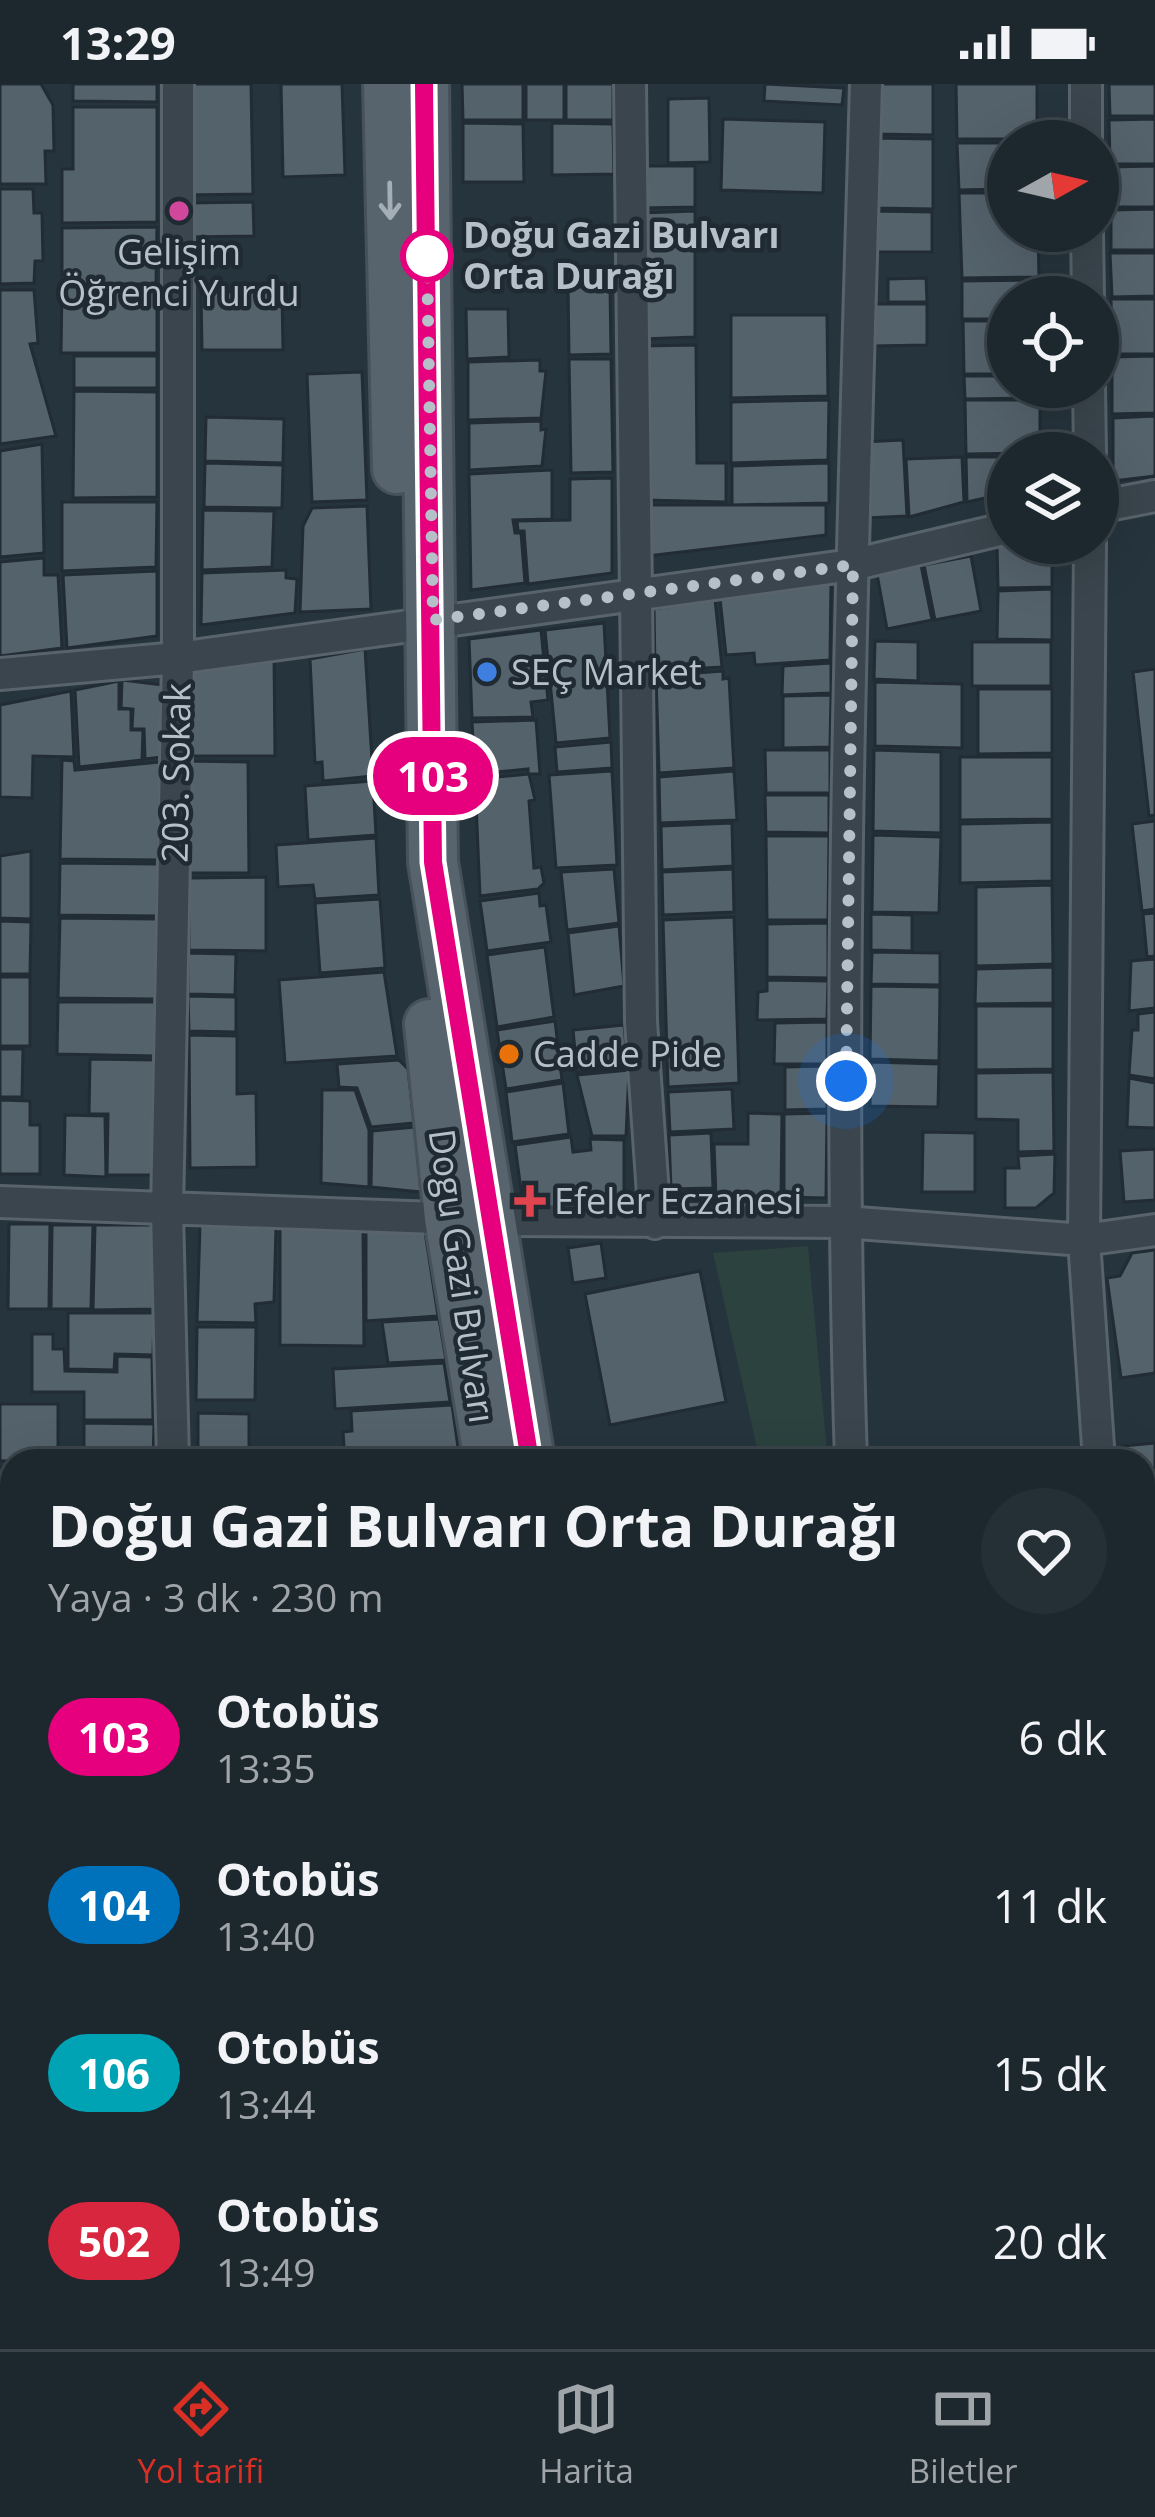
<!DOCTYPE html>
<html lang="tr">
<head>
<meta charset="utf-8">
<style>
  body { margin:0; font-family:"Open Sans",sans-serif; background:#252f36; color:#f1f3f6; height:100vh; display:flex; flex-direction:column; font-size:45px; white-space:nowrap }
  * { box-sizing:border-box; margin:0 }
  p { font-size:39px; color:#a0a5aa }
  .icon { flex:none; width:66px; height:66px; fill:none; stroke:currentColor; stroke-width:2; stroke-linecap:round; stroke-linejoin:round }
  .map { position:relative; flex:1; overflow:hidden }
  .details { position:absolute; left:0px; top:1365px; width:1155px; height:900px; display:flex; flex-direction:column; background:#1c272e; border-radius:36px 36px 0 0; box-shadow:0 12px 48px #0002,0 0 0 3px #3a444a }
  .details>* { flex:none }
  .badge { padding:0 24px; border-radius:39px; font-size:42px; line-height:78px }
  .needle { width:78px; rotate:82deg }
  .buttons { position:absolute; left:987px; top:36px; display:grid; gap:24px }
  .buttons a { display:grid; place-items:center; width:132px; height:132px; border-radius:50%; background:#1c272e; box-shadow:0 12px 48px #0002,0 0 0 3px #3a444a; font-size:60px }
  .you { position:absolute; width:60px; height:60px; margin:-30px; border:9px solid #fff; border-radius:50%; background:#1a73e8; box-shadow:0 0 0 18px #1a73e833 }
  .map>.badge { position:absolute; translate:-50% -50%; box-shadow:0 0 0 6px #fff }
  .round { display:grid; place-items:center; flex:none; width:126px; height:126px; border-radius:63px; background:#252f36 }
  .summary { display:flex; align-items:center; justify-content:space-between; height:204px; padding:0 48px }
  h1 { font-size:57px; font-weight:700; line-height:90px }
  ul { padding:0; list-style:none }
  li { display:flex; align-items:center; gap:36px; height:168px; padding:0 48px }
  li div { flex:1 }
  li b { display:block; font-size:45px }
  li em { font-style:normal }
  li .badge { min-width:132px; font-weight:700; text-align:center }
  .status { display:flex; justify-content:space-between; align-items:center; height:84px; padding:0 60px; background:#1c272e; direction:ltr }
  .status svg { height:33px; fill:currentColor }
  .tab-bar { display:flex; justify-content:space-around; align-items:center; height:168px; border-top:3px solid #3a444a; background:#1c272e; font-size:33px; color:#a0a5aa }
  .tab-bar a { display:grid; justify-items:center; gap:6px }
  .tab-bar .current { color:#d93025 }
  .map>svg:first-child { display:block }
</style>
</head>
<body>
<div class="status"><b>13:29</b><svg viewBox="0 0 49 12"><path d="M0 12V9h3v3zM5 12V6h3v6zM10 12V3h3v9zM15 12V0h3v12zM26 1h20v11H26zM47 4h2v5h-2z"/></svg></div>
<div class="map">
<svg width="1155" height="2265" viewBox="0 0 1155 2265">
  <rect width="100%" height="100%" fill="#26343d"/>
  <path fill="#2b423f" d="M808,1162L827,1368L759,1373L713,1169Z"/>
  <path fill="#54626c" stroke="#212c34" stroke-width="3" d="M0,0H41L53,21L54,67H45L46,100H0Z
    M73,0H157V18L73,17Z
    M184,0H251L253,110L187,111Z
    M281,0H342L345,91L283,93Z
    M462,0H523V36H463Z
    M526,0H564V36H526Z
    M566,0H613V36H566Z
    M765,0L844,4L842,21L764,17Z
    M873,0H933V51L873,50Z
    M956,0H1037V55H957Z
    M1109,0H1155V32H1110Z
    M709,14L710,78L668,79V15Z
    M73,23H157V138L62,139V85H73Z
    M723,35L825,38L823,109L721,106Z
    M1155,35V80H1110L1109,36Z
    M463,39L523,40L524,98H463Z
    M552,39L613,40L614,90L552,91Z
    M873,54L933,55V125L873,124Z
    M957,59H1008V105L959,106Z
    M640,82H695V123L641,124Z
    M1155,82V123H1110V83Z
    M0,105H33L34,129H42L43,177H35L34,199L0,200Z
    M959,109H1008V147H1038L1039,193L962,194Z
    M253,118L254,152L187,153V119Z
    M1155,125V166H1111V126Z
    M695,127V253L642,255L641,129Z
    M873,127L932,128V168H873Z
    M157,143L156,200H62V144Z
    M1110,169H1155V212L1112,213Z
    M926,194L927,218H888V195Z
    M1039,196V213H1008V235H962V197Z
    M62,203H157V269H61Z
    M568,203H610L611,270L569,271Z
    M0,206H34L38,259L30,260L56,352L0,360Z
    M201,208H282L283,266H202Z
    M1111,215H1155V270H1112Z
    M873,220H927V261L873,262Z
    M466,225H508L509,273L467,275Z
    M731,231H827L828,312L731,314Z
    M963,237H1008V290H964Z
    M696,261L697,379H726V418L644,416L642,262Z
    M74,272H157V304H74Z
    M1155,272V329L1112,330V273Z
    M569,275H611L613,388L571,389Z
    M540,276V287H546L541,334L468,336V278Z
    M362,288L367,416L312,418L307,290Z
    M964,292H1008V303H1040V314L965,315Z
    M74,307L157,308V413L73,414Z
    M829,316L828,376L731,379V318Z
    M965,316H1040V369L966,370Z
    M1155,332V392L1113,397V334Z
    M206,333L284,335L283,379L205,377Z
    M541,337V346L546,345L542,382L469,386V339Z
    M903,356L907,432L865,434L862,358Z
    M42,360L44,469L0,473V367Z
    M962,373L964,418L909,433L906,375Z
    M966,373H1008V409L967,418Z
    M205,379L283,381L282,424L204,423Z
    M829,379V419L732,421V382Z
    M552,386V435L513,436L515,449H521L525,499L471,506L469,390Z
    M612,394V489L528,500L524,447H518L517,437L570,436V395Z
    M62,418H157L156,483L62,487Z
    M647,421H826V451L647,472Z
    M367,422L371,525L300,528L303,442L312,424Z
    M203,426L274,427L272,483L202,486Z
    M1052,459V503L998,504L997,461Z
    M971,472L981,527L935,536L924,481Z
    M44,474V491H58L62,564L0,572V478Z
    M921,481L932,536L887,545L877,490Z
    M286,486V494L297,495L295,529L201,541L202,489Z
    M157,487V552L67,564L63,491Z
    M831,497L830,576L755,581L754,569L726,571L720,515Z
    M1052,505V556L997,555L998,507Z
    M715,515L722,583L655,587L654,525Z
    M604,539L610,654L556,659L545,546Z
    M541,546L548,616L531,618L533,633L472,634L469,555Z
    M875,557L918,558V597L874,595Z
    M972,558H1051V602H972Z
    M365,565L373,692L323,697L322,678L315,679L310,575Z
    M274,569L275,672H188L187,581Z
    M831,579V609L782,611L783,582Z
    M1155,585V731L1149,732L1133,588Z
    M723,587V595L729,594L734,684L659,689L656,592Z
    M122,596L163,601L162,673L145,675L144,645H132L133,625L121,624Z
    M119,597V625H131V646H143L142,676L79,683L75,606Z
    M875,598L962,600V664L875,662Z
    M978,605H1052V669L978,670Z
    M71,607L74,673L33,672L32,714L0,713V621Z
    M831,611L830,663L783,664V612Z
    M536,636L540,690H528V685L475,690L472,638Z
    M611,658L612,684L557,688L555,663Z
    M765,666H830V709H766Z
    M874,666L941,668V749L873,747Z
    M960,673H1052V735L960,736Z
    M62,676L74,677L75,686L160,678L158,776L60,775Z
    M187,677L248,678L249,789H188Z
    M612,687L617,781L556,784L549,691Z
    M734,687L737,736L660,739L659,693Z
    M529,690L535,716L529,717L534,784L541,783L544,799L538,805L480,812L475,695Z
    M373,697L376,751L308,756L305,702Z
    M765,711H829V749L766,748Z
    M1155,737V825L1142,827L1132,740Z
    M1052,738V797L960,799V740Z
    M732,739L733,782L662,786L661,742Z
    M873,751L941,753L939,829L872,828Z
    M766,752H829L828,836H767Z
    M376,754L379,811L315,815L313,801L278,803L276,761Z
    M31,767V835L0,834V772Z
    M60,779L158,780L157,832L59,831Z
    M614,785L619,839L567,846L561,788Z
    M733,785L734,828L663,831L662,788Z
    M266,793V867L189,866V794Z
    M1052,801L1053,880L976,882V803Z
    M539,809L540,822L546,821L551,858L487,867L480,817Z
    M380,815L385,884L320,889L315,819Z
    M1155,829V872L1147,873L1143,830Z
    M871,830L912,831V867L871,866Z
    M734,833L739,999L668,1003L663,836Z
    M60,834L157,835L156,915L58,914Z
    M0,837L31,838L30,890H0Z
    M828,839V894L767,893V840Z
    M619,842L624,902L574,911L568,849Z
    M545,863L554,933L497,943L487,871Z
    M872,868L940,869V901L871,900Z
    M188,869L236,870L235,911L188,910Z
    M1155,875V924L1129,927L1131,877Z
    M1053,883V919L975,920L976,885Z
    M384,888L397,972L285,979L279,896Z
    M0,893H30V962H0Z
    M767,896L828,897L827,935L757,936L758,908L767,907Z
    M871,902L940,903L939,977L870,975Z
    M188,912L236,913V948L189,947Z
    M58,918H156L155,972L57,970Z
    M976,922H1053V985L976,986Z
    M1155,928V995L1129,991L1132,946H1138V930Z
    M555,937L562,996L506,1005L497,946Z
    M827,938V980H774L775,939Z
    M624,941L628,983L577,988L573,946Z
    M189,951L237,952V1010L256,1009L257,1083L190,1084Z
    M0,965H23L22,1013H0Z
    M90,975L156,976L154,1091H107L108,1030H89Z
    M399,976L408,985L414,1039L371,1043L357,1004L339,1003L337,980Z
    M871,978L939,980L938,1023L870,1022Z
    M827,982V1025L785,1026V983Z
    M629,986L626,1052H592L577,991Z
    M1053,988L1054,1067L1018,1068V1036L976,1035V989Z
    M1129,994L1155,999V1044L1127,1043Z
    M563,999L569,1050L512,1058L506,1008Z
    M732,1005L734,1045L670,1048L668,1008Z
    M322,1006H355L369,1046V1103L321,1099Z
    M0,1016L30,1017V1041H40V1090H0Z
    M748,1029L782,1030L781,1114L716,1113L714,1060H748Z
    M827,1029L826,1114L784,1113V1030Z
    M65,1031L105,1032L106,1093L64,1091Z
    M415,1043L421,1108L371,1103L372,1047Z
    M923,1048L975,1049V1108H922Z
    M711,1049L713,1104L671,1105L669,1051Z
    M571,1053L573,1068L591,1066L590,1055L624,1056V1123L523,1121L515,1061Z
    M1155,1065V1116L1124,1118L1120,1067Z
    M1055,1070L1054,1109L1036,1124H1005V1084H1019L1018,1072Z
    M9,1140H50L49,1225H8Z
    M52,1141H93L91,1225H51Z
    M95,1141H155V1225L93,1226Z
    M200,1141L276,1143L274,1218L255,1220L256,1239L197,1238Z
    M280,1144L363,1147L364,1262L280,1261Z
    M366,1146L425,1148L438,1232L366,1237Z
    M601,1159L606,1194L573,1199L568,1164Z
    M1155,1166V1289L1121,1294L1107,1194L1120,1192L1132,1169Z
    M700,1187L726,1318L610,1341L585,1210Z
    M68,1229H154L153,1271L115,1270L114,1286L68,1285Z
    M439,1235L446,1276L388,1279L382,1238Z
    M197,1243H256L255,1316H196Z
    M32,1250H53V1265H64L65,1287L117,1288V1272L152,1273L153,1336H84V1308H32Z
    M444,1279L450,1318L335,1325L333,1285Z
    M0,1320H58V1376L0,1377Z
    M452,1321L460,1377H345L343,1348L352,1347L351,1327Z
    M198,1329L249,1330V1377H198Z
    M84,1339L154,1340L153,1377H84Z
    M1155,1359V1409L1143,1410V1377H1125L1123,1362Z
    M0,1383H12V1555H0Z
    M1155,1412V1501L1143,1502V1413Z
    M0,1600H12V1688L0,1687Z
    M0,1691L12,1692V1737H0Z
    M0,1740H12L11,1787H0Z
    M12,1856V1890L0,1891V1858Z
    M12,1899V1953H11L9,1934L0,1935V1901Z
    M12,1961V2012L0,2013V1963Z
    M12,2014V2054L4,2055L0,2016Z
    M12,2124V2181H10L6,2152L0,2153V2126Z
    M1143,2205L1155,2222L1152,2265H1014L1006,2255L1143,2253Z
    M29,2253H68L69,2263L31,2265Z
    M400,2253H480L482,2265H402Z
    M510,2253H602L604,2265H511Z
    M744,2253H882L884,2265H746Z"/>
  <g fill="none" stroke-linecap="round" stroke-linejoin="round">
    <defs>
      <path id="minor" d="M630,0L641,938L655,1139
        M1086,0V57
        M1087,147L1088,213
        M1089,303L1090,369
        M1098,423L1155,412
        M1090,459L1084,1156L1099,1377
        M0,590L178,574L852,481L1008,444
        M0,1118L491,1136L844,1138L1084,1156L1155,1146
        M173,1377L167,1127L178,574V0
        M851,1377C836,918 853,459 866,0
        M0,1574L12,1575
        M1143,1713L1155,1805
        M0,1820L12,1819
        M186,2253L187,2265
        M382,2253L384,2265"/>
      <path id="primary" d="M388,0L397,385
        M424,0L433,778L530,1377
        M429,940L449,1134L489,1377
        M629,2253L631,2265
        M672,2253L674,2265"/>
    </defs>
    <use href="#minor" stroke="#58636b" stroke-width="36"/>
    <use href="#primary" stroke="#465159" stroke-width="54"/>
    <use href="#minor" stroke="#3a454d" stroke-width="30"/>
    <use href="#primary" stroke="#58646d" stroke-width="48"/>
  </g>
  <defs><path id="oneway-shaft" d="M-6 0H5M1.5-3L5.5 0L1.5 3" fill="none" stroke-width="1.6" stroke-linecap="round" stroke-linejoin="round" transform="scale(3)"/></defs>
  <use stroke="#a3aeb6" href="#oneway-shaft" transform="translate(390 117) rotate(89)"/>
  <g fill="none" stroke-linecap="round" stroke-linejoin="round">
    <defs>
      <path id="line" d="M424,0L433,778L530,1377"/>
    </defs>
    <use href="#line" stroke="#fff" stroke-width="27"/>
    <use href="#line" stroke="#e6007e" stroke-width="18"/>
    <path stroke="#b6c0c8" stroke-width="12" stroke-dasharray="0 21.6" d="M427,172L433,536L853,481L846,997"/>
  </g>
  <circle fill="#d1479c" stroke="#1f2a32" stroke-width="4.5" cx="179" cy="127" r="12"/>
  <circle fill="#fff" stroke="#e6007e" stroke-width="6" cx="427" cy="172" r="24"/>
  <circle fill="#3f7fe0" stroke="#1f2a32" stroke-width="4.5" cx="487" cy="588" r="12"/>
  <circle fill="#e8710a" stroke="#1f2a32" stroke-width="4.5" cx="509" cy="970" r="12"/>
  <path fill="#e0444e" stroke="#1f2a32" stroke-width="4.5" d="M524 1099h12v12h12v12h-12v12h-12v-12h-12v-12h12z"/>
  <g text-anchor="middle" stroke-width="9" stroke-linejoin="round" paint-order="stroke">
    <g font-size="36" font-weight="bold" fill="#b6c0c8" stroke="#1f2a32" text-anchor="start">
      <text x="463" y="164">Doğu Gazi Bulvarı<tspan x="463" dy="41">Orta Durağı</tspan></text>
    </g>
    <g font-size="36" fill="#b6c0c8" stroke="#1f2a32" text-anchor="start">
      <text x="179" y="181" text-anchor="middle">Gelişim<tspan x="179" dy="41">Öğrenci Yurdu</tspan></text>
      <text x="511" y="601">SEÇ Market</text>
      <text x="533" y="983">Cadde Pide</text>
      <text x="554" y="1130">Efeler Eczanesi</text>
    </g>
    <g font-size="36" fill="#b6c0c8" stroke="#1f2a32">
      <text transform="translate(176 689) rotate(-89)" y="13">203. Sokak</text>
      <text transform="translate(462 1192) rotate(82)" y="13">Dogu Gazi Bulvarı</text>
    </g>
  </g>
</svg>
<div class="buttons">
<a><svg class="needle" viewBox="-14 -14 28 28"><path d="M0-13l5 13h-10z" fill="#e53935"/><path d="M0 13l5-13h-10z" fill="#a0a5aa"/></svg></a>
<a><svg class="icon" aria-label="locate" viewBox="0 0 24 24"><circle cx="12" cy="12" r="6"/><path d="M12 2v4M12 18v4M2 12h4M18 12h4"/></svg></a>
<a><svg class="icon" aria-label="layers" viewBox="0 0 24 24"><path d="M12 4l9 5-9 5-9-5zM3 14l9 5 9-5"/></svg></a>
</div>
<div class="you" style="left:846px;top:997px"></div>
<b class="badge" style="left:433px;top:692px;background:#e6007e;color:#fff">103</b>
<section class="details">
<div class="summary"><div><h1>Doğu Gazi Bulvarı Orta Durağı</h1><p>Yaya · 3 dk · 230 m</p></div><a class="round"><svg class="icon" aria-label="heart" viewBox="0 0 24 24"><path d="M12 20l-8-8c-3-5 5-10 8-4 3-6 11-1 8 4z"/></svg></a></div>
<ul>
<li><span class="badge" style="background:#e6007e;color:#fff">103</span><div><b>Otobüs</b><p>13:35</p></div><em>6 dk</em></li>
<li><span class="badge" style="background:#0072bc;color:#fff">104</span><div><b>Otobüs</b><p>13:40</p></div><em>11 dk</em></li>
<li><span class="badge" style="background:#00a3b4;color:#fff">106</span><div><b>Otobüs</b><p>13:44</p></div><em>15 dk</em></li>
<li><span class="badge" style="background:#d7263d;color:#fff">502</span><div><b>Otobüs</b><p>13:49</p></div><em>20 dk</em></li>
</ul>
</section>
</div>
<nav class="tab-bar">
<a class="current"><svg class="icon" aria-label="directions" viewBox="0 0 24 24"><path d="M12 3l9 9-9 9-9-9zM9 14v-3h6M13 9l2 2-2 2"/></svg>Yol tarifi</a>
<a><svg class="icon" aria-label="map" viewBox="0 0 24 24"><path d="M3 6l6-2 6 2 6-2v14l-6 2-6-2-6 2zM9 4v14M15 6v14"/></svg>Harita</a>
<a><svg class="icon" aria-label="tickets" viewBox="0 0 24 24"><path d="M3 7h18v10H3zM15 7v10"/></svg>Biletler</a>
</nav>
</body>
</html>
